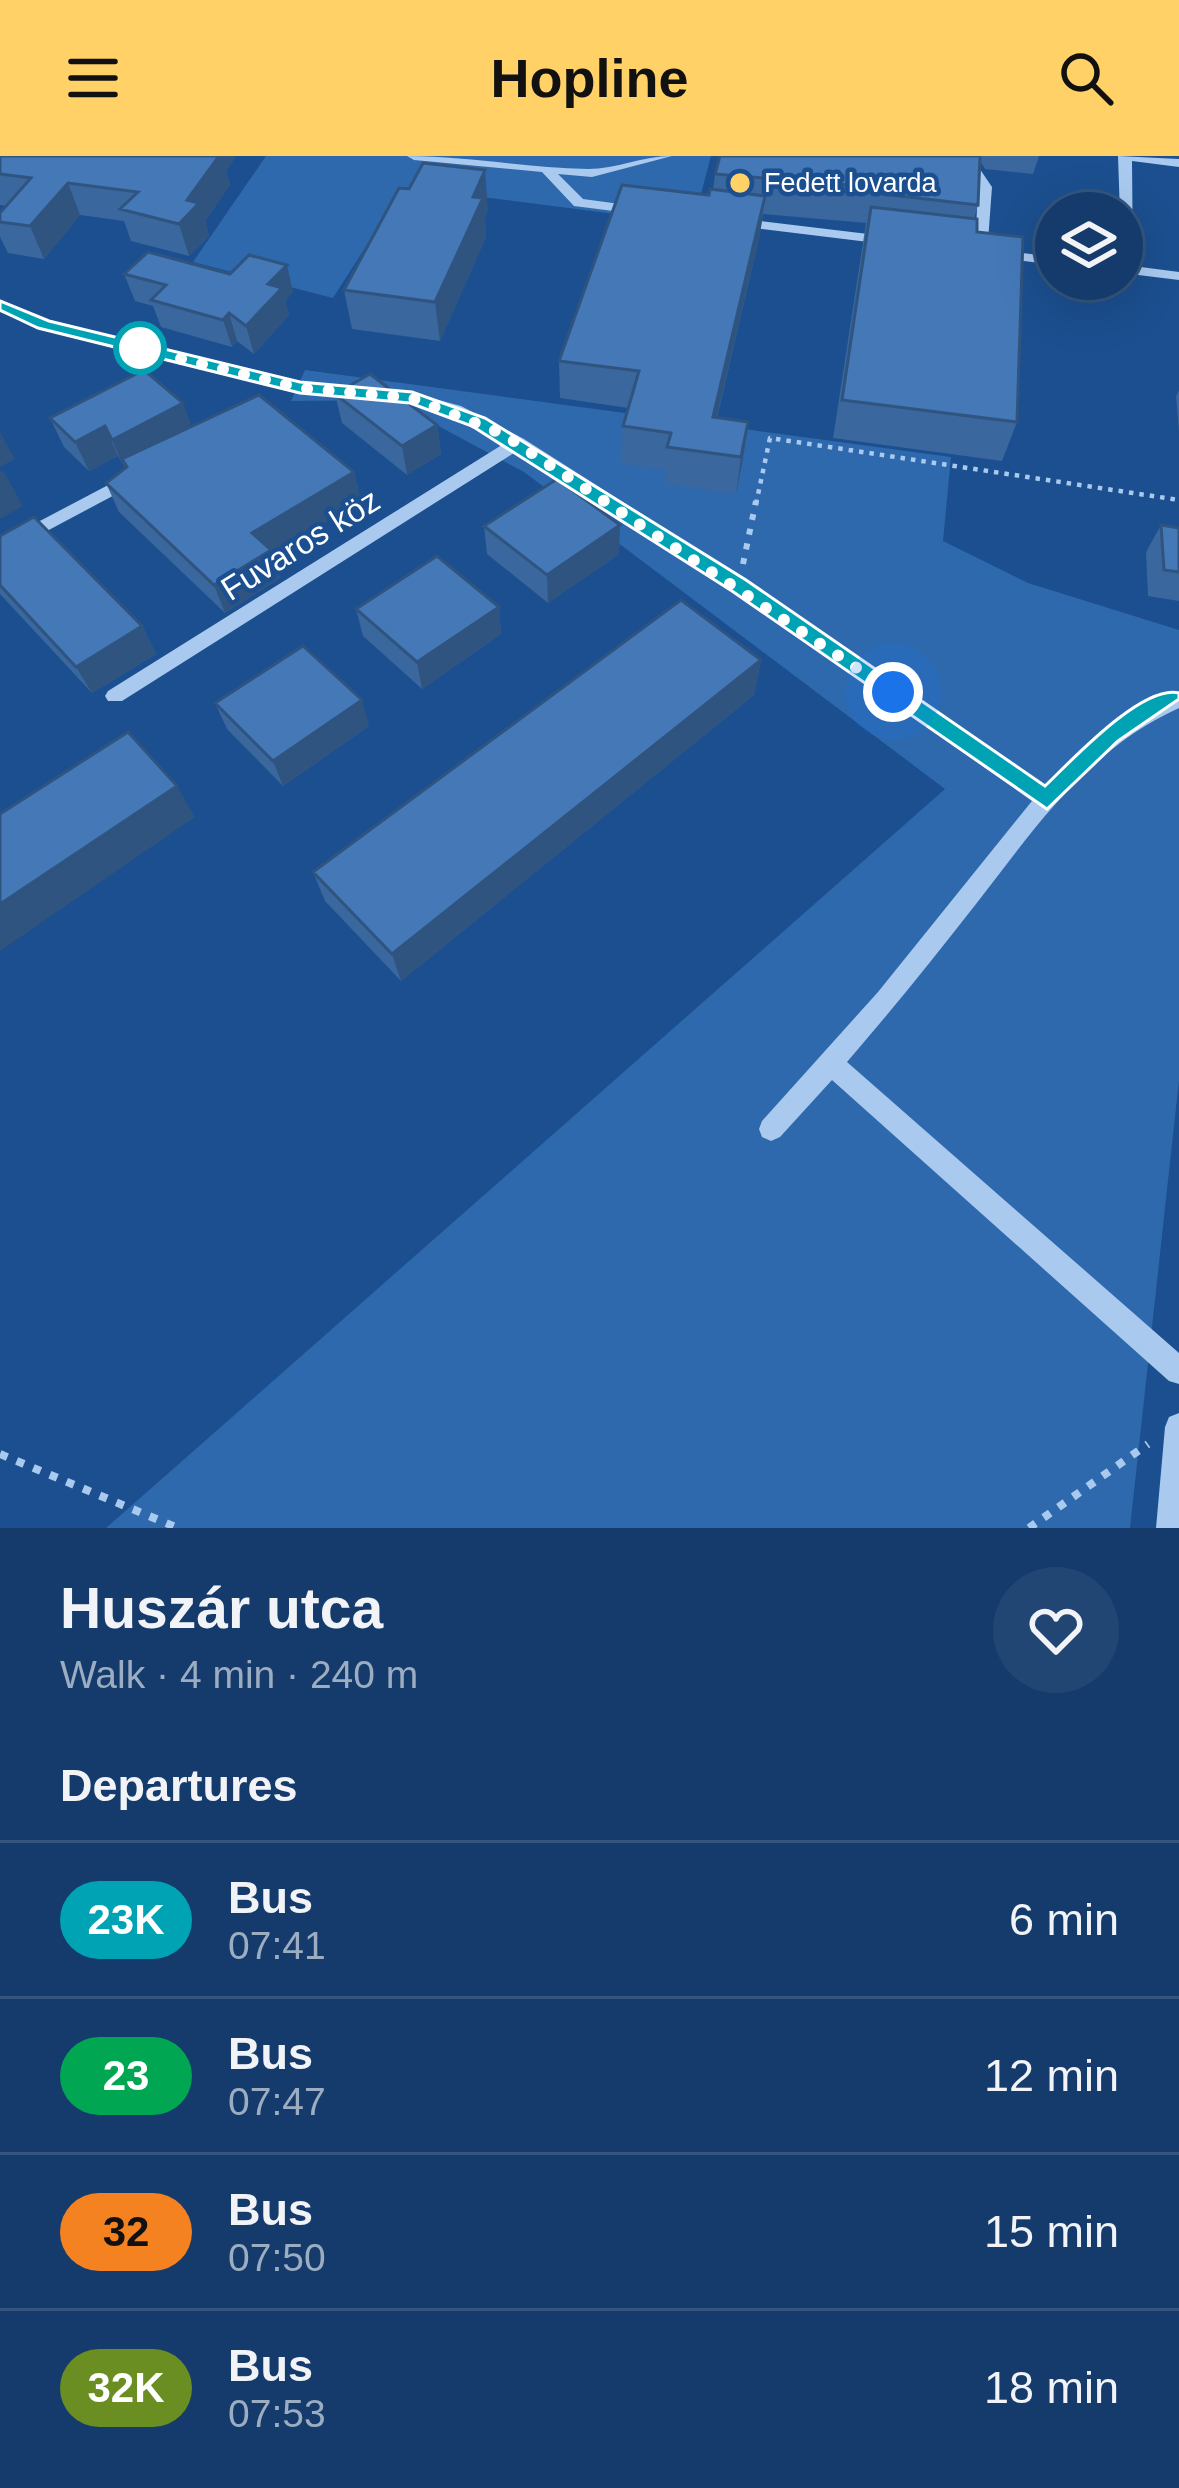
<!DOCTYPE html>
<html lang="en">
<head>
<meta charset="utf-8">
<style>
  body { margin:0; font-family:Arial,sans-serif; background:#214673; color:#f1f3f6; height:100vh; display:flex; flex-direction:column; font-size:45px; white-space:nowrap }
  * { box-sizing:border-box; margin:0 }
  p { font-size:39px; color:#9dadc1 }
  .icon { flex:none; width:66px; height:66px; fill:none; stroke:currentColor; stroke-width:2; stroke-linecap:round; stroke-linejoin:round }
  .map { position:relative; height:1372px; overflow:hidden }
  .side { display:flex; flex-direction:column; background:#143b6b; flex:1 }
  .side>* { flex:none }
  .badge { padding:0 24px; border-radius:39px; font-size:42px; line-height:78px }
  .fabs { position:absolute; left:1035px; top:36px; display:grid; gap:24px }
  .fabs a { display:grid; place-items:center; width:108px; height:108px; border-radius:50%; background:#143b6b; box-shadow:0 12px 48px #0002,0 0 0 3px #33557e; font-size:60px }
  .you { position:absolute; width:60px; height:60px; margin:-30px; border:9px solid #fff; border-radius:50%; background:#1a73e8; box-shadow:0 0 0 18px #1a73e833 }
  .map>.badge { position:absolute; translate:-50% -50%; box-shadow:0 0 0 6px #fff }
  h2 { padding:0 60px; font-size:45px; line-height:108px }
  .round { display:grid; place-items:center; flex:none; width:126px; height:126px; border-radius:63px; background:#214673 }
  .head { display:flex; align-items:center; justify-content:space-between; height:204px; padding:0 60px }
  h1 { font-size:57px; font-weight:800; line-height:90px }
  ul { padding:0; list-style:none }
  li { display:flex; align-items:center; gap:36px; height:156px; padding:0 60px; border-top:3px solid #33557e }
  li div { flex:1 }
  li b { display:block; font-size:45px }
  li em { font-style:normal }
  li .badge { min-width:132px; font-weight:700; text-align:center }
  header { display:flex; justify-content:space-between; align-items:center; height:156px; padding:0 60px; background:#ffd166; color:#111; font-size:54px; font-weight:800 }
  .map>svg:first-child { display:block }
</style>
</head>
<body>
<header><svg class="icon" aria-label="menu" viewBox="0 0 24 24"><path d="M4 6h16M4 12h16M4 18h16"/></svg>Hopline<svg class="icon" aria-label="search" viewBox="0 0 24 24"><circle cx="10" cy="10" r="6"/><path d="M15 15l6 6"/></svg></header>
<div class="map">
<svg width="1179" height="1372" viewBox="0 0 1179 1372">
  <rect width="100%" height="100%" fill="#1b4f8f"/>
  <path fill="#2e69ad" d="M266,0H711L693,68L404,31L333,142L193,106Z
    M305,214L951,301L943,385L1028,427L1179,474V924L1130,1372H106L945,633L524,316L390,244L291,245Z"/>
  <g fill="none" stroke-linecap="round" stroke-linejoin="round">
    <path stroke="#a9c9ee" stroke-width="4.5" stroke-dasharray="4.5 6" stroke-linecap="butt" d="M756,348L770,282L1179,344"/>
    <path stroke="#a9c9ee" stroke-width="6" stroke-dasharray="6 9" stroke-linecap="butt" d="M743,408L756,345"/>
    <path stroke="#a9c9ee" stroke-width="8" stroke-dasharray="8 10" stroke-linecap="butt" d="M0,1298L178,1372
      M1029,1372L1148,1288"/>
    <path fill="#a9c9ee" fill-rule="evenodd" d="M407,0C468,0 527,12 588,13C616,13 643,0 672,0L592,21L558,18L583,43L642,51L644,54L637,58L574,50L542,16L414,4Z
      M957,0H971L992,31L987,99L975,96L978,31Z
      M1118,0L1179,3V11L1132,5L1133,110L1179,116V124L1122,117Z
      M734,62L893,81L900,85L893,89L729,69L727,66Z
      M996,94L1056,101V109L991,101L989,98Z
      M0,145L49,165L300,227L412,237L461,250L524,283L745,424L1044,631C1084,590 1125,555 1179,535V552C1088,593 1035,672 976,748C934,802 891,855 847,906L1179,1197V1228L1169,1225L832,924L780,981L771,985L762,981L759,973L762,965L878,836L1032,645L733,434L517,295L122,545H108L105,540L108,535L505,287L449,258L412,247L300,237L39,172L0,156Z
      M131,317L137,319V327L0,400V386Z
      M1179,1257V1372H1156L1165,1271L1169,1261Z"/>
  </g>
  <path fill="#3a679d" d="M0,0H236L226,15L230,29L205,65L209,80L189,100L131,85L124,65L80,59L44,103L8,97L0,81V57L7,50L0,49Z
    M720,0H1039L1033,18L985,13L980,5L978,49L974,63L1017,266L1002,305L833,282L866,67L763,58L760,78L717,262L743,303L736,338L665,328L666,314L621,307L623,270L628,252L560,242L559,205L713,33L715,18Z
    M488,53L485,62L486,81L440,185L352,173L344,134Z
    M287,109L293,136L285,145L289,159L254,198L237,185L232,191L161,171L153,150L135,145L124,118H230Z
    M1179,234V276L1176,240Z
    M335,238L437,269L441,298L407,319L342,267Z
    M50,262L192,270L354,316L361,345L272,398L280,422L225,457L119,356L106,327L125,312L118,300L89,315L64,291Z
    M620,369L619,398L548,447L487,398L484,370Z
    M1161,369L1179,372V445L1148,440L1146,396Z
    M0,380L142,470L156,498L92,537L0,438Z
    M499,451L501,478L422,533L363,480L356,453Z
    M761,504L754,539L401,825L325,745L313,716Z
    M215,547L369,570L283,630L227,573Z"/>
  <path fill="#305480" d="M209,0H236L226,15L230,29L205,65L209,80L189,100L179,68L187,44Z
    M485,14L488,53L485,62L486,81L440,185L435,146L473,41Z
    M68,27L80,59L44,103L30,70Z
    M765,40L760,78L708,298L713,261Z
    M287,109L293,136L285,145L289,159L254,198L246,170L268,128Z
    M229,157L237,185L232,191L223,164Z
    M183,247L194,277L125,314L112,284Z
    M748,266L743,303L736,338L741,301Z
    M437,269L441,298L407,319L402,290Z
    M105,270L118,300L89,315L75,286Z
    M0,276L15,303L0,311Z
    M3,314L23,350L0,363V316Z
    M354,316L361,345L272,398L280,422L225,457L214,429L252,377Z
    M620,369L619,398L548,447L547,419Z
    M499,451L501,478L422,533L417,506Z
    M142,470L156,498L92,537L76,511Z
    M761,504L754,539L401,825L392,798Z
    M362,544L369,570L283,630L273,605Z
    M177,630L195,661L0,795V748Z"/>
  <path fill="#4478b7" stroke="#305480" stroke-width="3" d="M0,0H219L187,44L199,47L179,68L120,53L138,36L68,27L30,70L0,66V57L31,22L0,18Z
    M720,0H980L978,49L873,37L874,31L715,18Z
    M423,7L485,14L473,41L483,42L435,146L344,134L399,32L409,33Z
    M622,29L709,39L710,33L765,40L713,261L748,266L741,301L667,291L671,277L623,270L639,215L559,205Z
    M871,51L977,63V76L1023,81L1017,266L842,244Z
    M148,96L230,118L249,99L287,109L268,128L282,132L246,170L229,157L223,164L151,144L166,129L124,118Z
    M144,214L183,247L112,284L105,270L75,286L50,262Z
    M370,218L437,269L402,290L335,238Z
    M259,239L354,316L252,377L271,394L214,429L106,327L127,311L122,303Z
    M557,323L620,369L547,419L484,370Z
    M34,361L142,470L76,511L0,429V380Z
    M1161,369L1179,372V416L1164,414Z
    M437,400L499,451L417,506L356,453Z
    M681,444L761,504L392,798L313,716Z
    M303,490L362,544L273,605L215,547Z
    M128,576L177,630L0,748V658Z"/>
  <path fill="#00a3b4" stroke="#fff" stroke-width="3" d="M0,145L49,165L300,226L412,236L485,262L746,424L1045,630C1074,602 1143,528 1179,537V543L1118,585L1047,653L732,435L472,270L410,247L300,237L38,172L0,154Z"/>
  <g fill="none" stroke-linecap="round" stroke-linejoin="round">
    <path stroke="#fff" stroke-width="12" stroke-dasharray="0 21.6" d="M140,192L129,190L300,232L412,242L503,278L893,536"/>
  </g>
  <circle fill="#ffd166" stroke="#1b4f8f" stroke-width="4.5" cx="740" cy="27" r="12"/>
  <circle fill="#fff" stroke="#00a3b4" stroke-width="6" cx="140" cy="192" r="24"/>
  <g text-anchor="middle" stroke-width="9" stroke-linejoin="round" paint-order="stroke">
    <g font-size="27" fill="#fff" stroke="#1b4f8f" text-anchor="start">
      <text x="764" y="36">Fedett lovarda</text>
    </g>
    <g font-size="33" fill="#fff" stroke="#1b4f8f">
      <text transform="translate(300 388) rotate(-32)" y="12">Fuvaros köz</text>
    </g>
  </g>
</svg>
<div class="fabs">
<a><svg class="icon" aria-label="layers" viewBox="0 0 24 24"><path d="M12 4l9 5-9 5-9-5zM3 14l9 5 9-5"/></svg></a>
</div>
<div class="you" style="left:893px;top:536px"></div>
</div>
<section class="side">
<div class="head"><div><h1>Huszár utca</h1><p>Walk · 4 min · 240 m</p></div><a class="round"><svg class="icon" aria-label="heart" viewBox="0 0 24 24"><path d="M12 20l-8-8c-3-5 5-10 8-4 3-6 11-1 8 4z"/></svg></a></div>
<h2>Departures</h2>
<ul>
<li><span class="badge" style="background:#00a3b4;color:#fff">23K</span><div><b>Bus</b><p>07:41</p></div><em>6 min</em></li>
<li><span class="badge" style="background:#00a651;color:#fff">23</span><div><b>Bus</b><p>07:47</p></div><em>12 min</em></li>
<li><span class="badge" style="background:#f58220;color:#111">32</span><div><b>Bus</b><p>07:50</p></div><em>15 min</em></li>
<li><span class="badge" style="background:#6b8e23;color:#fff">32K</span><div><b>Bus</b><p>07:53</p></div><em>18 min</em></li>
</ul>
</section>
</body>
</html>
